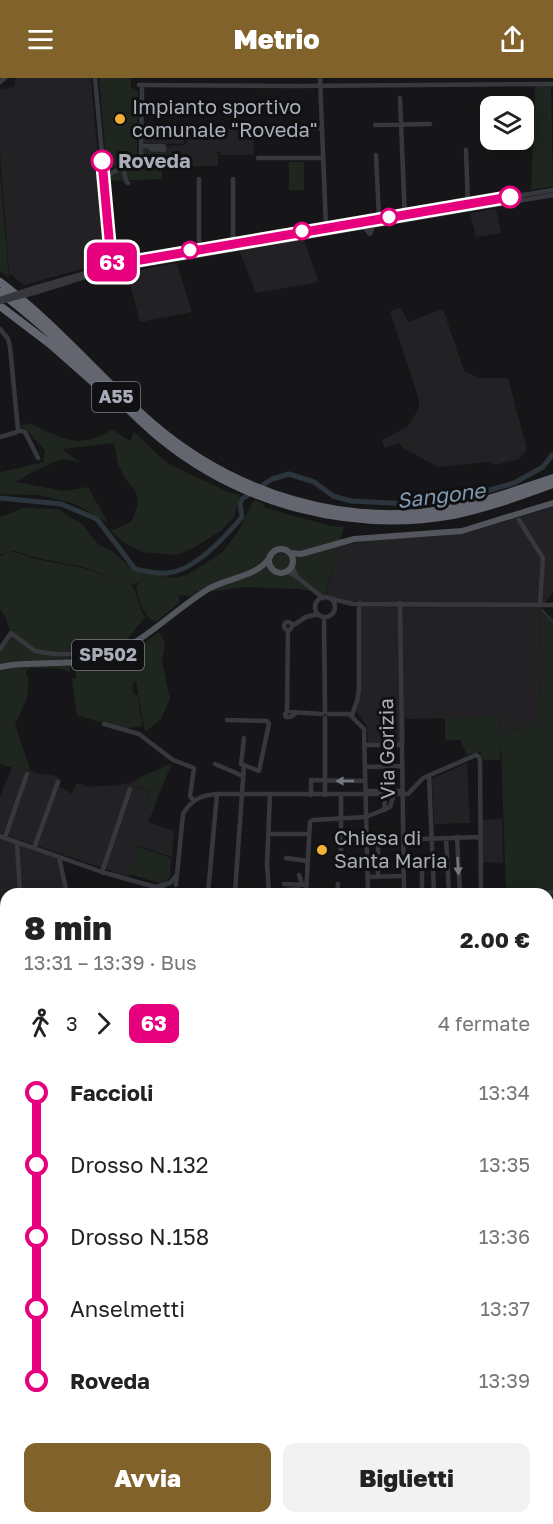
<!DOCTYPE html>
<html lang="it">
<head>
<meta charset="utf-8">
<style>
  body { margin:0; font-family:"Golos Text",sans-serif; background:#f2f2f2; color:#222; height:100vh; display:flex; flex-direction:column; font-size:22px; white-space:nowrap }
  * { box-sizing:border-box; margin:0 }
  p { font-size:20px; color:#767676 }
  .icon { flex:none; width:33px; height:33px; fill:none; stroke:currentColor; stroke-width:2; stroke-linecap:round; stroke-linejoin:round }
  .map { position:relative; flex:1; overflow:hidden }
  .drawer { position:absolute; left:0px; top:810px; width:554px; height:636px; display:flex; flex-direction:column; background:#fff; border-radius:18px 18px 0 0; box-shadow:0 3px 15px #0003 }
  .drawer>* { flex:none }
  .badge { padding:0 12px; border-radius:9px; font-size:21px; line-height:39px }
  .controls { position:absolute; left:480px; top:18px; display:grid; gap:12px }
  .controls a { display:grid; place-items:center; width:54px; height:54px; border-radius:12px; background:#fff; box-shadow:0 3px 15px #0003; font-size:30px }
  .map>.badge { position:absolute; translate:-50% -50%; box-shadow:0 0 0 3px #fff }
  .legs { display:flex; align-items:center; gap:9px; height:66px; padding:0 24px; font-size:20px }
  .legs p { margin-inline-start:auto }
  .overview { display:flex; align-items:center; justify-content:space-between; height:102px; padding:0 24px }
  h1 { font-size:33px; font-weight:800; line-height:45px }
  .cta { display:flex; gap:12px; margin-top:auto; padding:12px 24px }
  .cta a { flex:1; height:69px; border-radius:12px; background:#80622a; color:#fff; font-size:24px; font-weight:800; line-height:69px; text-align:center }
  .cta a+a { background:#f2f2f2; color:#222 }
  ul { padding:0 24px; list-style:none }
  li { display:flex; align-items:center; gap:21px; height:72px; font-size:22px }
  li i { display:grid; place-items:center; width:9px; height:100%; margin:0 8px; background:currentColor }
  li i::after { content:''; width:15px; height:15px; margin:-8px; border:4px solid; border-radius:50%; background:#fff }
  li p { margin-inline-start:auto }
  li:first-child i { background:linear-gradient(#0000 50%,currentColor 0) }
  li:last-child i { background:linear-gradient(currentColor 50%,#0000 0) }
  header { display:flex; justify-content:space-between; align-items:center; height:78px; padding:0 24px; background:#80622a; color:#fff; font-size:27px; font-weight:800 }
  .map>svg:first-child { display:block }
</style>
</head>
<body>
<header><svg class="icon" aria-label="menu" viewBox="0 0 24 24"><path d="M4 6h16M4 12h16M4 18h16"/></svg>Metrio<svg class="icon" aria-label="share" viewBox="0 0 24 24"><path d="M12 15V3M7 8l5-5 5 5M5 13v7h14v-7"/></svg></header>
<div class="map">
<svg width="553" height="1446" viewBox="0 0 553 1446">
  <rect width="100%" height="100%" fill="#161618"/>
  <path fill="#222225" d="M15,0H91L107,184L24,207L9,195L0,74V11L15,9Z
    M186,47L212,48V51H245L254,57L253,77H220V74H211L218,75V88H166L167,68L186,67Z
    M144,49L185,50L184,66L144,65Z
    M496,131L501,155L476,159L470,135Z
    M297,162L304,163L319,204L256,215L239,172Z
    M177,185L192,234L140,244L127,194Z
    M401,230L408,244L443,231L464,293L480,300H508L527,372L519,381L495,387L487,384L438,389L403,370L399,365L384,370L382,362L408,348L419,330V322L390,233Z
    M553,429V515L541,529L539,640L533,648L500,656L499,639L405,641V665L368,666L367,648L356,633L359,523L347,524L326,518L338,468L367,463L462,456Z
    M467,685L470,745L434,746L432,701Z
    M13,687L43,697L44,696L56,698L61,702L59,708L72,716L76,706H83L84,709L120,707L131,705L139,700L137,709L149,713L145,725L155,728L148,744L174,753L172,779L139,768L129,798H126L0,755V718Z
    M502,741L503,785L483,784L482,742Z
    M0,759L59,780L65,816H6V887L0,885Z"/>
  <path fill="#1e261f" d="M99,0H131V9L138,13L137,77L107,93Z
    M535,8H551L553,108L531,112Z
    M143,68H167L166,91H162V101L108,103L107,99L142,80Z
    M289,84H304V112H289Z
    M0,94L9,200L0,193Z
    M30,345C61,360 80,373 112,351L130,363L134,354L167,385L230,415L240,416L234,439L222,452L195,469L177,477L142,474L125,465L111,453L131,444C147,410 131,416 119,388C116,381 117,372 113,365L62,371L79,384L61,381L32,394L16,404L64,413L88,409L108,445L75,426L39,417L0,416V394C9,393 38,384 43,385L45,373L28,353L20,348Z
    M254,422L264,426L263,429L269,431L331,448L344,449L325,518L315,513L295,511L246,509L199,515L197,512L198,514L192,518L179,517V525L156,544C142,539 139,520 136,508L143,502L134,507L83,489L37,480L15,473L0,476V439L23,430L58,431L83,447L98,466L112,473L135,493L174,500L187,497L223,474L239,452Z
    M8,474H15L36,481L83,490L131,506C138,515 139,530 145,540L125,563L126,568L132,572L110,581L80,575H54L35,572L10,553L6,540L0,531V478Z
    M541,527L547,536L553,540V1446H0V1360L6,1358V1440H548V816H506L501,667L500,682H483L480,674L467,677L460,662H445V640L499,639L500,656L533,648L539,640Z
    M158,555H160L165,566L162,583L170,621L161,641L145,654L136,603H133V617H138L142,648L124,651L77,637L72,601L76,600L74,577C86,577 97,581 108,582C127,584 143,565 158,555Z
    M10,556L31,572L69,577L70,594L59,590H30L26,593V598H29L27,620L15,647L31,693L13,687L11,689L0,686V572Z
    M172,685L154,728L145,725L150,713L137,708L139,700Z
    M139,769L171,780L170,799L167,803L160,805L129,796Z
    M0,886L6,888V945L0,949Z"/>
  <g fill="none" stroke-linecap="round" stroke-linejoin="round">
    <path stroke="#2c353c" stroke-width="1.5" d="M542,532L553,544
      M548,1083H553
      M288,1440L290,1446
      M322,1446L326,1440"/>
    <path stroke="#2c353c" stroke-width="5" d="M0,420L61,426L97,441L135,491C145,493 157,496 168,495C194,493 226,458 242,439L240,425L242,421L272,401L289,396L314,404L333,418L351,423L411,426L437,424L477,416L514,405L543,389L553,376"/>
    <path stroke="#37383d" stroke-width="4.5" d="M95,0L112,184
      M320,0L326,150
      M0,4L5,0
      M139,7L298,8L553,6
      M400,20L405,143
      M375,47L430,46
      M312,50H322
      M141,68H164V72L151,71V68
      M466,72L468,129
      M376,77L379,140
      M258,80H323
      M123,88L126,103L128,105
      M104,99L141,79L142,8
      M199,101V173
      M364,149L370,156L373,148
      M233,165V101
      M117,186L553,112
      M34,210L96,192L112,184
      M37,214L110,191L114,192L553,117
      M0,251L8,261L10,269L18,352
      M18,352L25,354L38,380
      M0,359L17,354L18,352
      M519,442L543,480L540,526
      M292,487L296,497
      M287,493L297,499L323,520
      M315 529a10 10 0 1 1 20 0a10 10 0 1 1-20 0Z
      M328,520L353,526L553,527
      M400,525L404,816
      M324,539L325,634
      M284 548a4 4 0 1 1 8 0a4 4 0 1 1-8 0Z
      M292,548L306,539L318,536
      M0,571L11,555L35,573L54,576H73
      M287,633L288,552
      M288,633L285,636L286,639H290L295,636
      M292,634L322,636
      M328,636H349L364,651L368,816
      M352,637L357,623L359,610V525
      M325,640V717
      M227,642L267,643L269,646L259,693L244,687
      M104,646L139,656L173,682L194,690L190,718L194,723
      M365,667H402
      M215,686L243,698
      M365,689L402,688
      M429,697L434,816
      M366,713H403
      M311,717V702L365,703
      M341,717V791
      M384,717L385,732
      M268,756H309
      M0,758L102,794L166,812
      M5,759L27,696
      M457,759L460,816
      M446,760L449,816
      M421,761L480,759
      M17,764L20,816
      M378,767V799
      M34,770L58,704
      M59,779L67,816
      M286,780L308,783
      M422,789V816
      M102,794L130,711
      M299,797L302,806
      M368,799L404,798
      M284,806L307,807
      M176,807L183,736C191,722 201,717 217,716H408L423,700L476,677L479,679L480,683L481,816
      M159,808L170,805L176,798
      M177,813L242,815L297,811L313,816
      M208,815L217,716
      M235,815L244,687L241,686L244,660
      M269,816L267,786L270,717
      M306,816L310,744L313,742L366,739L390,729L394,716
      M337,816L338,806
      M537,816L553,814"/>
    <path stroke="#53555c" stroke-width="6" d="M269 483a12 12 0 1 1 24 0a12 12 0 1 1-24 0Z
      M290,475L301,476L354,461L462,453L553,425
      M0,589C33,582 68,589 101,580C142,568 173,532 210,510C228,500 259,498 270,479
      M548,1164L553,1162
      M548,1210L553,1205
      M548,1344L553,1349
      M0,1359L6,1357"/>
    <path stroke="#63666e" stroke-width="8" d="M0,204C56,246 101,301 153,346C235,416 346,451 453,430C488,423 520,411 553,400
      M0,214C30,237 58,262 86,289C111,313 134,339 161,361C242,427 351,455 453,437C487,430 520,418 553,406
      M0,228L50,266L101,311"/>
    <path stroke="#37383d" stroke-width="4.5" d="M0,221L34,210
      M0,224L37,214"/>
  </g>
  <defs><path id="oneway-solid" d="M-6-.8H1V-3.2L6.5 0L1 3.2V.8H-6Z" transform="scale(1.5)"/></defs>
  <g fill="#757881">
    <use href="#oneway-solid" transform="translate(345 703) rotate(-180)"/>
    <use href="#oneway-solid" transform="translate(458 788) rotate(87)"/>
  </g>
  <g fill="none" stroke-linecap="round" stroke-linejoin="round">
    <defs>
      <path id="line-1" d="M102,83L110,171L112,184L117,186L510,119"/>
    </defs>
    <use href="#line-1" stroke="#fff" stroke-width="14"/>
    <use href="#line-1" stroke="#e6007e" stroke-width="9"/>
  </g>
  <g fill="#f2b134" stroke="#111113" stroke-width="2">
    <circle cx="120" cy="41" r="6"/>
    <circle cx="322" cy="772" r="6"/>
  </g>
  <g fill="#fff" stroke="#e6007e" stroke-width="3">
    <circle cx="102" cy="83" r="10"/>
    <circle cx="510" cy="119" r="10"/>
    <circle cx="389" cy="139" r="8"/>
    <circle cx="302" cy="153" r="8"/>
    <circle cx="190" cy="172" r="8"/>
  </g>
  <g text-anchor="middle" stroke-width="6" stroke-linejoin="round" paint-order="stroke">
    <g fill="#111113" stroke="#7b7e86" stroke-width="1.5">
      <rect x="92" y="304" width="48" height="30" rx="4.5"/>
      <rect x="72" y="562" width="72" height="30" rx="4.5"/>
    </g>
    <g font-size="18" font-weight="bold" fill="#a8adb8">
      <text x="116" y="325">A55</text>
      <text x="108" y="583">SP502</text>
    </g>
    <g font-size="20" fill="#a8adb8" stroke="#111113" text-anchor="start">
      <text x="132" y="36">Impianto sportivo<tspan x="132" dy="23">comunale "Roveda"</tspan></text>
      <text x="334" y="767">Chiesa di<tspan x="334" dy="23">Santa Maria</tspan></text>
    </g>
    <g font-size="20" font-weight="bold" fill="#a8adb8" stroke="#111113" text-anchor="start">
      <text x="118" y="90">Roveda</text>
    </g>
    <g font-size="20" fill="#a8adb8" stroke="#111113">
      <text transform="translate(387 671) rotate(-91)" y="7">Via Gorizia</text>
    </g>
    <g font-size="21" font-style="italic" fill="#7f9bb3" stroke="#111113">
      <text transform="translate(441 418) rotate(-7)" y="7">Sangone</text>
    </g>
  </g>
</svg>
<div class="controls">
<a><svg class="icon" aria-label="layers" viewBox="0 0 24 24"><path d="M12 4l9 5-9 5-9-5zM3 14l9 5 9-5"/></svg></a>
</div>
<b class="badge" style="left:112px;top:184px;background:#e6007e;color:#fff">63</b>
<section class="drawer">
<div class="overview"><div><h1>8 min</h1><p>13:31 – 13:39 · Bus</p></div><b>2.00 €</b></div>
<div class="legs"><svg class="icon" aria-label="walk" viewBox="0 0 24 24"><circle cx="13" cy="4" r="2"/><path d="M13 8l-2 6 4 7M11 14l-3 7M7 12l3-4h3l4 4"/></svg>3<svg class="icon" aria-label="forward" viewBox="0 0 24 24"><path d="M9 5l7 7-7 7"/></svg><b class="badge" style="background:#e6007e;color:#fff">63</b><p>4 fermate</p></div>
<ul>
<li><i style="color:#e6007e"></i><b>Faccioli</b><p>13:34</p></li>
<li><i style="color:#e6007e"></i><span>Drosso N.132</span><p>13:35</p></li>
<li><i style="color:#e6007e"></i><span>Drosso N.158</span><p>13:36</p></li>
<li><i style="color:#e6007e"></i><span>Anselmetti</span><p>13:37</p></li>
<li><i style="color:#e6007e"></i><b>Roveda</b><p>13:39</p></li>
</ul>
<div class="cta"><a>Avvia</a><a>Biglietti</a></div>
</section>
</div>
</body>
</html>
